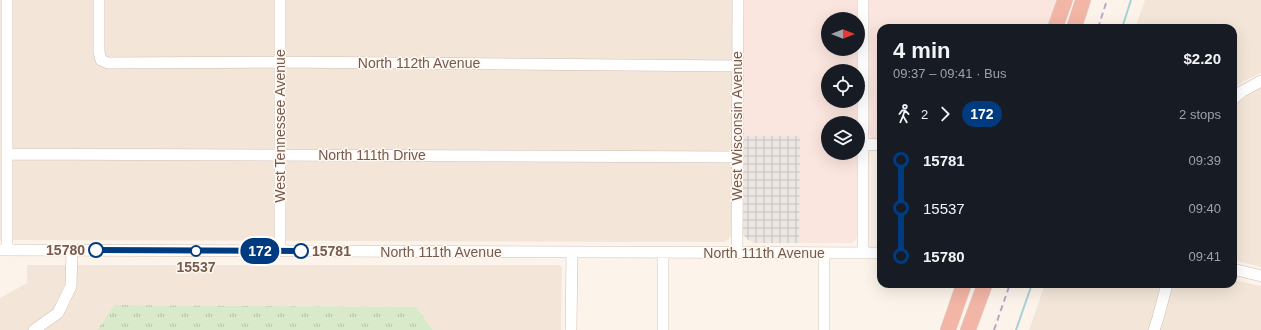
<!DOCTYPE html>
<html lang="en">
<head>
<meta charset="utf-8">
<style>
  body { margin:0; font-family:Helvetica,sans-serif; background:#20242c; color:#f1f3f6; height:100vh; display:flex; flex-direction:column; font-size:15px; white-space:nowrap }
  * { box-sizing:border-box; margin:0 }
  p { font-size:13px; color:#9ea1a6 }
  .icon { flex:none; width:22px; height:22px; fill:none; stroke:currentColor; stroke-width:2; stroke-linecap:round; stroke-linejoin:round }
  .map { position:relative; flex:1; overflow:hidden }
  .side { position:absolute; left:877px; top:24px; width:360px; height:264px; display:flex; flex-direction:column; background:#171b24; border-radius:12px; box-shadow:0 4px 16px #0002 }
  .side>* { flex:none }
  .badge { padding:0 8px; border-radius:13px; font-size:14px; line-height:26px }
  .needle { width:26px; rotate:90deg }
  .controls { position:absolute; left:821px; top:12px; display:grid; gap:8px }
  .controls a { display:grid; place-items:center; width:44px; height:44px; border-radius:50%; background:#171b24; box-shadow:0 4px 16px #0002; font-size:20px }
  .map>.badge { position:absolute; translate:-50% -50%; box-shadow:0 0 0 2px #fff }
  .legs { display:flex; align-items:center; gap:6px; height:44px; padding:0 16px; font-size:13px }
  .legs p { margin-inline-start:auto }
  .head { display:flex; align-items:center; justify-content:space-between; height:68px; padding:0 16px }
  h1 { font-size:22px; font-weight:600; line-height:30px }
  ul { padding:0 16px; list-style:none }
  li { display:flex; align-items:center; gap:14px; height:48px; font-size:15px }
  li i { display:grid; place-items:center; width:6px; height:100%; margin:0 5px; background:currentColor }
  li i::after { content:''; width:10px; height:10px; margin:-5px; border:3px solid; border-radius:50%; background:#171b24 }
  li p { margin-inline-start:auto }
  li:first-child i { background:linear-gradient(#0000 50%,currentColor 0) }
  li:last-child i { background:linear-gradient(currentColor 50%,#0000 0) }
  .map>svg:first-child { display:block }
</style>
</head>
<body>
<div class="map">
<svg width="1261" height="330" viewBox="0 0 1261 330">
  <defs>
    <pattern id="industrial-grid" width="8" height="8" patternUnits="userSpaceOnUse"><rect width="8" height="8" fill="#ede7e3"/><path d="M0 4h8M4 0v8" fill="none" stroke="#c5beba"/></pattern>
    <pattern id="grass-tufts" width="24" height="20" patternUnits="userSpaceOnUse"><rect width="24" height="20" fill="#d8eac9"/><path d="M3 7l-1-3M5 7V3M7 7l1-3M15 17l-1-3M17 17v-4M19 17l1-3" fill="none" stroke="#b4c1a5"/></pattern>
  </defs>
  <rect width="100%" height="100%" fill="#fcf4ea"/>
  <path fill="#f3e6d9" d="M0,0H733V233L729,239L724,242L0,240Z
    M1145,0H1261V73L1242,82L1233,89V28H1135Z
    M1261,87V267L1233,260V106L1249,94Z
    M27,265H559L562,267L561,330H433L416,307L116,305L97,330H0V298L27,283Z
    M1233,280L1261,286V330H1029L1045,284H1233Z"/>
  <path fill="#fbe6df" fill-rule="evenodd" d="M744,0H859L858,236L855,241L851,243H799V136H744ZM828,19H858V49H828ZM828,71H858V101H828ZM828,123H858V153H828Z
    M869,0H1057L1047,28H881V139H874L871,137L869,134Z"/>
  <path fill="url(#industrial-grid)" d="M744,136H800L799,243H754L747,239L743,234Z"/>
  <path fill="url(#grass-tufts)" d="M115,305L416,307L433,330H97Z"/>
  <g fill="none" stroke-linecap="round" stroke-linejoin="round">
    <path stroke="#a6d1d7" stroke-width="2" d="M1122,28L1131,0
      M1016,330L1032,284"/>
    <defs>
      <path id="minor" d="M99,0V52L101,60L108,63L280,62L738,66
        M280,0V251
        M1233,99L1241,92L1261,81
        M863,144L881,145
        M8,154L737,157
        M0,250L881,253
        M7,250V0
        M737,252L738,0
        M863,253V0
        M1233,269L1261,276
        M34,330L58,313L71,286L72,250
        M571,330L572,252
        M663,330V253
        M824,330V253
        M1154,330L1158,318L1167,284"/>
      <path id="highway" d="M1055,28L1065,0
        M1074,28L1083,0
        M948,330L964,284
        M968,330L985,284"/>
    </defs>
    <use href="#minor" stroke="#d0beb2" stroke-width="12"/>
    <use href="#highway" stroke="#d9d1cd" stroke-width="16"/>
    <use href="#minor" stroke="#fff" stroke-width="11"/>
    <use href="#highway" stroke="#f3b5a5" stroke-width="15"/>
    <path stroke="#b7a8c6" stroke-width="2" stroke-dasharray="6 4" stroke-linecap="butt" d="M1098,28L1107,0
      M994,330L1010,284"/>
  </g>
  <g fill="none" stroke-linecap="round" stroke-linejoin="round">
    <defs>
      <path id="line-1" d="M96,250L301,251"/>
    </defs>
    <use href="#line-1" stroke="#fff" stroke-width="9"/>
    <use href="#line-1" stroke="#003b80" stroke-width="6"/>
  </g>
  <g fill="#fff" stroke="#003b80" stroke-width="2">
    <circle cx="96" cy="250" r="7"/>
    <circle cx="196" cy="251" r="5"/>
    <circle cx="301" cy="251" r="7"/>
  </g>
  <g text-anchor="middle" stroke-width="3" stroke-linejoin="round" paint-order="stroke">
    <g font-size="14" fill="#765a4e" stroke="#fef8f1">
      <text x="419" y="68">North 112th Avenue</text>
      <text transform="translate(280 126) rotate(-90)" y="5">West Tennessee Avenue</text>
      <text transform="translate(737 126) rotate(-90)" y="5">West Wisconsin Avenue</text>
      <text x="372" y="160">North 111th Drive</text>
      <text x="441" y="257">North 111th Avenue</text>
      <text x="764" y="258">North 111th Avenue</text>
    </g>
    <g font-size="14" font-weight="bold" fill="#765a4e" stroke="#fef8f1" text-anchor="end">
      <text x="85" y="255">15780</text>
      <text x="312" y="256" text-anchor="start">15781</text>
      <text x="196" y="272" text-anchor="middle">15537</text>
    </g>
  </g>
</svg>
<div class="controls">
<a><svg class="needle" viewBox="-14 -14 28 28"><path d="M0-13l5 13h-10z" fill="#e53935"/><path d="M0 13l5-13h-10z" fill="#9ea1a6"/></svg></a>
<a><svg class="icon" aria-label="locate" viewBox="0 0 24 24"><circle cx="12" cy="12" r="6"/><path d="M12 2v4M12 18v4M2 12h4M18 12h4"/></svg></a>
<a><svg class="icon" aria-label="layers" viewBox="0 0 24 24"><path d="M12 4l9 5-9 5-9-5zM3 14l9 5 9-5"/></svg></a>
</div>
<b class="badge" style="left:260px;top:251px;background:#003b80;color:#fff">172</b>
<section class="side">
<div class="head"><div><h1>4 min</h1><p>09:37 – 09:41 · Bus</p></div><b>$2.20</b></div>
<div class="legs"><svg class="icon" aria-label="walk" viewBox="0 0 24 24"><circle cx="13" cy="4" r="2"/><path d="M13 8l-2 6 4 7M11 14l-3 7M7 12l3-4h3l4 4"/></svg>2<svg class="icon" aria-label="forward" viewBox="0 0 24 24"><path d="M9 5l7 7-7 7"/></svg><b class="badge" style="background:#003b80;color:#fff">172</b><p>2 stops</p></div>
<ul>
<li><i style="color:#003b80"></i><b>15781</b><p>09:39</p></li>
<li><i style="color:#003b80"></i><span>15537</span><p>09:40</p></li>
<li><i style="color:#003b80"></i><b>15780</b><p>09:41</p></li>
</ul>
</section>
</div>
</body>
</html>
